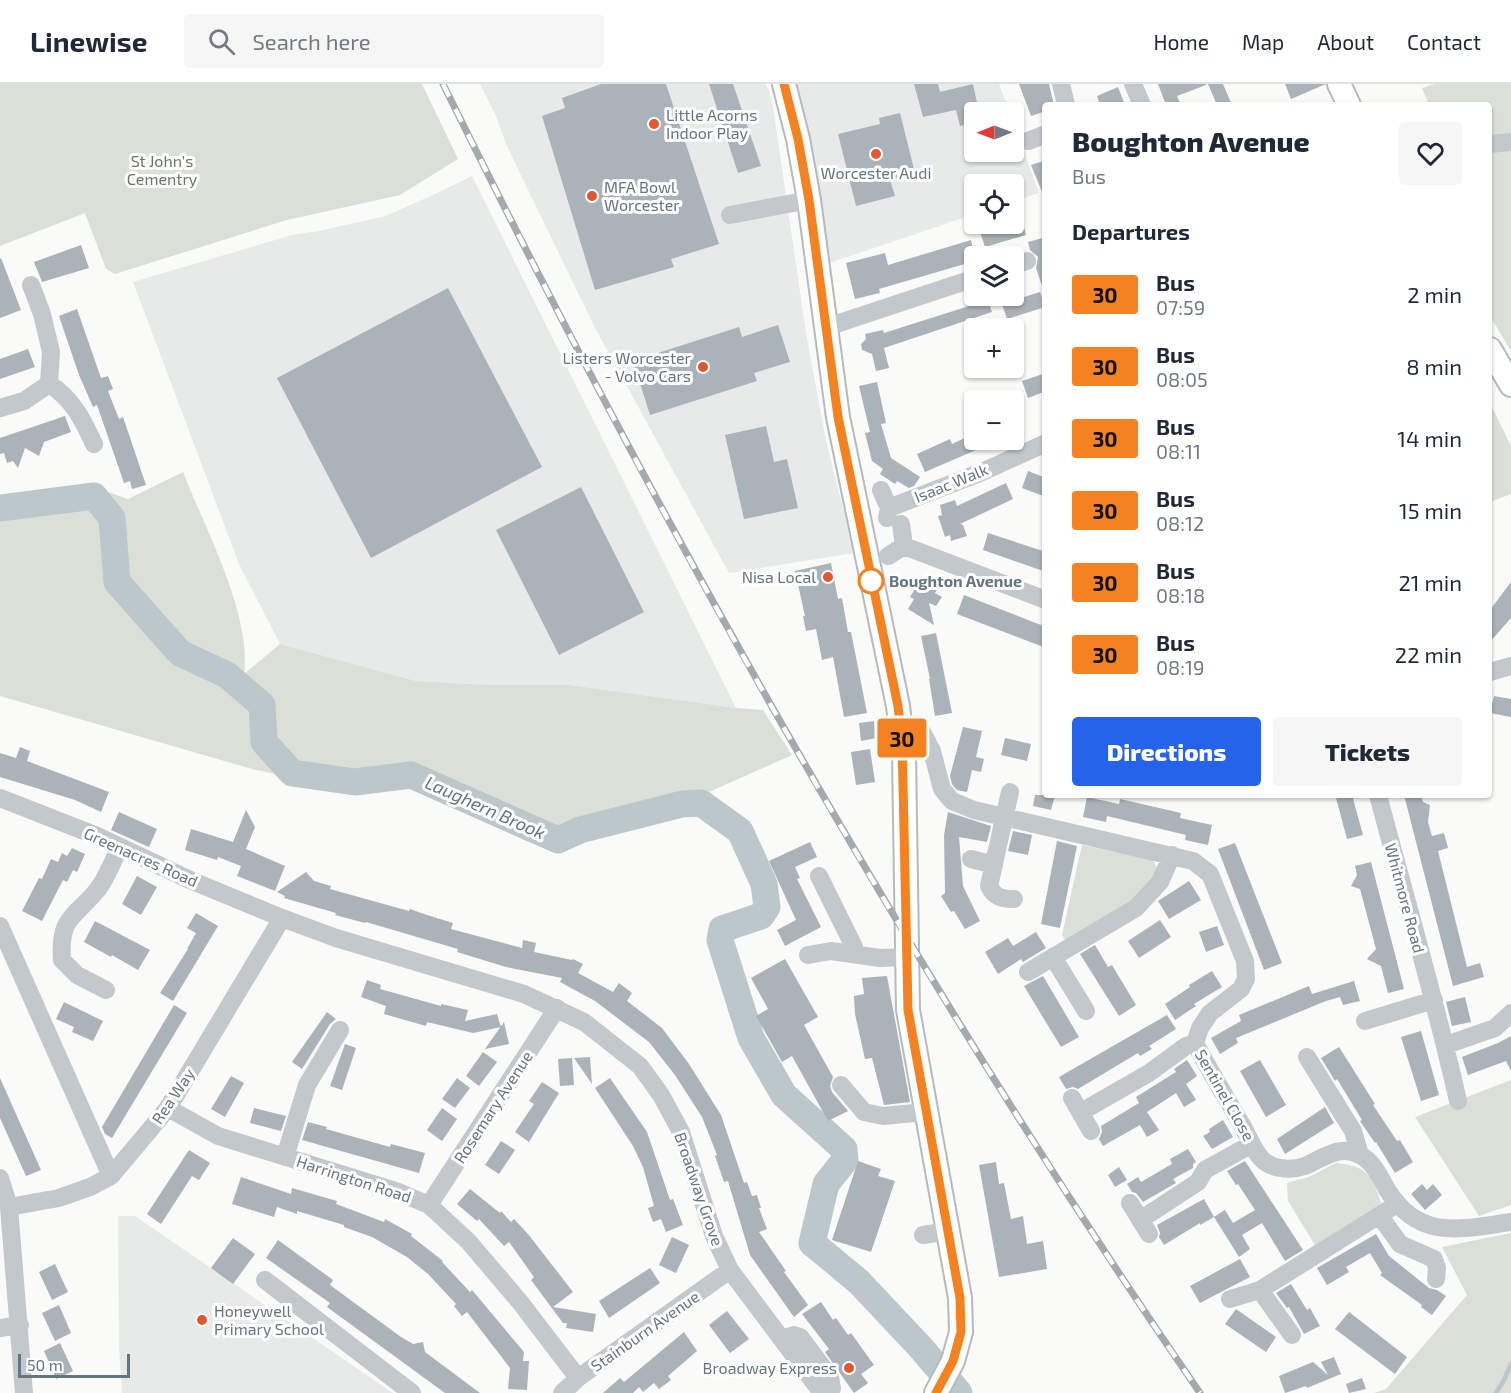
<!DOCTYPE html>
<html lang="en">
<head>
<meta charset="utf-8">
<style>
  body { margin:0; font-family:"Exo 2",sans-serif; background:#f6f6f7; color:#1f2937; height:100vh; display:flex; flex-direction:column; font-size:22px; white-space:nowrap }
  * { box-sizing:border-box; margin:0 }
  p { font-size:20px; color:#747a83 }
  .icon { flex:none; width:33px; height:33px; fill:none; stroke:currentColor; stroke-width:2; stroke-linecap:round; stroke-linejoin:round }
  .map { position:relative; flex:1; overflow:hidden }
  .side { position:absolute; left:1042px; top:18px; width:450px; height:696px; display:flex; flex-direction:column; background:#fff; border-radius:6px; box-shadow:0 2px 4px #0004 }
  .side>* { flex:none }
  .badge { padding:0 12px; border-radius:4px; font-size:21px; line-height:39px }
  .needle { width:39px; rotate:269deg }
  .controls { position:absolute; left:964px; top:18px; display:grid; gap:12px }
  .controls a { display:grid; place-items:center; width:60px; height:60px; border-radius:6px; background:#fff; box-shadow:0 2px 4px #0004; font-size:30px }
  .scale { position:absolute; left:18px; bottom:15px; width:112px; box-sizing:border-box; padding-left:6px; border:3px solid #657683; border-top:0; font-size:16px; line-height:21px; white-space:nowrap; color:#657683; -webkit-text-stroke:4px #fff; paint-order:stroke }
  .map>.badge { position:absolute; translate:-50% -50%; box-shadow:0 0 0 3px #fff }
  h2 { padding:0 30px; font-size:22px; line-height:54px }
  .round { display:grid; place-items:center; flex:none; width:63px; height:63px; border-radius:6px; background:#f6f6f7 }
  .headline { display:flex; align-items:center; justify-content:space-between; height:102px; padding:0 30px }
  h1 { font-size:28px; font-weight:800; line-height:45px }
  .action { display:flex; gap:12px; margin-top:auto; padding:12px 30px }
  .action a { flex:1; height:69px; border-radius:6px; background:#2563eb; color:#fff; font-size:24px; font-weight:800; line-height:69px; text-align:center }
  .action a+a { background:#f6f6f7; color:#1f2937 }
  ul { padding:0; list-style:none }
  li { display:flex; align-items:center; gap:18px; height:72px; padding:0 30px }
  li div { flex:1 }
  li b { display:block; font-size:22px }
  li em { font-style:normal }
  li .badge { min-width:66px; font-weight:700; text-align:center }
  header { display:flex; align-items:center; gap:36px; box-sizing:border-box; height:84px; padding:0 30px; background:#fff; border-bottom:2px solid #e0e1e3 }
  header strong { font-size:28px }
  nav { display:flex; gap:33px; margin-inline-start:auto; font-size:21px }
  .search { width:420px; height:54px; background:#f6f6f7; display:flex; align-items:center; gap:15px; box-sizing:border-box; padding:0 21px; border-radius:6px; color:#747a83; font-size:22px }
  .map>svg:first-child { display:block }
</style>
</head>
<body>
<header>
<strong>Linewise</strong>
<div class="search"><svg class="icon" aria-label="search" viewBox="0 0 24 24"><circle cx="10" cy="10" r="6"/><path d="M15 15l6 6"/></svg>Search here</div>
<nav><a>Home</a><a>Map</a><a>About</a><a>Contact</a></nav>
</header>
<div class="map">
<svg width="1511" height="1309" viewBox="0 0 1511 1309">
  <rect width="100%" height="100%" fill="#fafaf8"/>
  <path fill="#e8e9e9" d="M480,0H766L772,16L806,249L825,352L854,469L729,489L594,242L506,60L496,32Z
    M797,0H999L1010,28H975V68H1014V40L1039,109L1014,117V100H975V130L829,179Z
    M472,92L736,624L570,601H489L416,597L280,560L239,480L133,198L292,151L319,147L386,132L435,110Z
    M118,1132H135L393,1309H122L119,1264Z"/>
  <path fill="#dadfd7" d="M0,0H422L458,75L400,111L287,136L115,190L106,185L85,129L0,162Z
    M1435,0H1511V267L1490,232V21H1429L1422,4Z
    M1490,319L1511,362V410L1490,418Z
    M183,388C205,445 252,530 244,590L280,560L416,597L489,601H570L736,624L763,626L792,671L682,720L580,746L558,756L411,691L356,707L252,685L0,612V417L97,404L128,415Z
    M1082,761L1153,776L1157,784C1147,816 1093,840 1066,857L1062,851Z
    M1511,996V1121L1479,1132L1415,1033Z
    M1336,1079C1367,1082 1372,1091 1381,1119L1315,1161L1288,1117L1287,1099L1309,1093Z
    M1511,1149V1309H1374L1386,1305L1467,1211L1442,1163Z"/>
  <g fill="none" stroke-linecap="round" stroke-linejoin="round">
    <path stroke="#bbc7cb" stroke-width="4.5" d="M1496,1309L1503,1298L1511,1280"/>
    <path stroke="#bbc7cb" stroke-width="27" d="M0,424L94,412L112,434L117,498L180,569L227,591L262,621L264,658L292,689L355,698L411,691L558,756L580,746L682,720L701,719L740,747L764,800L767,823L761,832L722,845L720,856L751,954L784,1011L844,1065L845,1076L826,1100L812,1159L859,1198L922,1265L959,1309"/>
  </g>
  <path fill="#aab3b9" d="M601,0H666L719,160L671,175L674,183L595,206L542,32L565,24L562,14Z
    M709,0H733L761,82L738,89Z
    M914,0H938L940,8L973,0L979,28H975V38L960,42L956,26L923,33Z
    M1019,0H1049L1054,21H1046V27L1031,32Z
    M1158,0H1206V1L1177,12L1181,21H1166Z
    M1208,0H1223L1232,21H1217Z
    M1285,0H1326L1291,15Z
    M1118,3L1125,21H1100L1097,12Z
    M900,29L915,89L890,96L895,112L856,122L838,50L880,40L879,34Z
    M1046,76V115H1045L1031,81Z
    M1022,136L1026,151L985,163L980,148Z
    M1046,153V205H1043L1036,184L1038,173L1030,166L1028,158Z
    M971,156L975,177L879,205L880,209L855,215L846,179L885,169L888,181Z
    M81,161L89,184L42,198L34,178Z
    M1,174L21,226L0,234V175Z
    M448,204L542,383L371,474L277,294Z
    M1040,208L1045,223L1007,235L1002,220Z
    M988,216L992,228L884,264L889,284L876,287L872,270L862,266L861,260L866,255L865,250L883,246L884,249Z
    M77,225L101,294L108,292L113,305L108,307L119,335L123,333L146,401L132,405L130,397L124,399L97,321L93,323L79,291L59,232Z
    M778,241L790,278L754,289L757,297L650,331L633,277L739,243L742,253Z
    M28,265L35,283L0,295V275Z
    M1046,289V307L1028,314L1022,297Z
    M877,298L886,339L881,340L891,374L920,393L914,402L909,404L897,397L895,400L880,390L883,385L872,377L865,349L870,348L859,302Z
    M65,332L71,348L44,358L39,372L25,364L18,384L13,377L7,379L4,369L0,370V354Z
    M766,342L774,378L787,375L798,424L744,435L725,351Z
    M975,349V356H999L925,388L917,370L950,355L952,360Z
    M1028,387L1046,394V413L1022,404Z
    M1006,399L1013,415L960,440L963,441L967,452L951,457L950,451L945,453L938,432L942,431L940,421L955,416L957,422Z
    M581,403L644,528L559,571L496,446Z
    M988,449L1046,468V488L983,466Z
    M831,479L838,515L842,514L848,548H851L867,629L844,633L833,573L822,576L816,545L806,547L803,532H805L795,487Z
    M927,495L939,502L935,509L942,513L936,522L929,519L934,541L908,525L914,515L910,513L919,498L923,501Z
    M1511,498V534L1490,558V526Z
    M964,511L1046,543V564L957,530Z
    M936,549L952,629L935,632L929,595H930L921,552Z
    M1494,612L1511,615V633L1490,629Z
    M874,637L877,654L861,657L859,639Z
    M963,643L982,647L976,673L984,675L981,688L972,686L967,708L957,706L952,700L950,692Z
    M1005,654L1031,660L1027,677L1001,671Z
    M20,663L30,667L27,677L109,708L101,728L75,716L0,693V669L16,674Z
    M870,665L875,698L856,701L851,668Z
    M1035,711H1055L1051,726L1033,722Z
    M1347,711H1352L1363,751L1347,755L1336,714Z
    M1404,711H1421L1423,718L1430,721L1428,738L1432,752L1444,749L1448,764L1438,767L1467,883L1480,879L1484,893L1453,902Z
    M1087,713L1119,720L1120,715L1181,729L1180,734L1212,741L1208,761L1185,756L1186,751L1107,732L1106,738L1083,733Z
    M246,726L255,743L246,765L285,782L275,807L237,792L241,782L218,773L217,776L185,766L191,745L233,758Z
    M119,728L157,745L149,763L111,746Z
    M948,728L991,742L987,758L959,753L963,802L980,837L965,845L954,827L951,828L941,812L945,809L944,751Z
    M1013,747L1032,751L1028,771L1008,767Z
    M1057,757L1077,762L1060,844L1041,840Z
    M810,758L817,773L795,783L800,794L797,795L821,843L785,862L777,846L796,836L769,777Z
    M1235,759L1282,879L1264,886L1218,765Z
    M72,764L85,770L77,788L73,786L67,798L63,796L42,837L22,827L39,794L42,795L51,775L58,778L62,769L67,772Z
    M1371,778L1404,905L1388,909L1381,882L1367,875L1376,865L1360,805L1351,802L1357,791L1355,782Z
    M306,788L314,797L331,802L330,805L409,827L410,825L424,830L453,839L451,845L522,864L523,856L536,859L534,868L572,876L573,875L583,880L578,889L613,908L619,899L632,909L627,917L662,944L689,980L721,1031L744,1099L747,1098L752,1112L757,1111L761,1124H759L767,1145L759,1148L786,1187L784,1188L808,1221L794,1233L750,1171L728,1097L724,1098L715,1072L717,1071L702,1033L675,991L649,958L595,917L560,898L562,894L506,883L457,868L458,865L366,838L365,839L335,831L336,829L284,814L285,812L277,808Z
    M137,792L157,803L141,831L122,820Z
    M1189,797L1201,816L1169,835L1158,817Z
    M196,829L218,842L173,917L160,909L188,865H187L196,849L187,844Z
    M1160,836L1171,853L1139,874L1128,857Z
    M95,837L150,866L138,886L112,871L111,873L84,858Z
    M1217,842L1224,861L1206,868L1199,848Z
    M1036,848L1046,864L1023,878L1021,875L998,890L985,868L1008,854L1013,862Z
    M1095,861L1108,883L1112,881L1136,921L1119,932L1080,870Z
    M785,875L818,933L804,941L833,993L830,1002L832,1008L848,1027L828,1037L792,972L782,978L756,932L768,925L751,894Z
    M1212,887L1222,903L1194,920L1196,922L1175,936L1165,920L1190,903L1189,901Z
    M887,892L910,1018L884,1021L872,974L865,975L855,930L854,912L864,910L862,894Z
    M1043,892L1079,953L1061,963L1024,902Z
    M367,896L381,901L380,905L441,922V920L468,926L465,937L497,930L501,943L473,949L427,938L426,942L384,930L386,922L361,913Z
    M1354,897L1360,917L1343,921L1340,913L1326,917L1236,954L1238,959L1220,970L1211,954L1241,937L1239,931L1309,902L1312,910Z
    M1465,913L1471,938L1452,942L1446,918Z
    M64,918L103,937L93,957L72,948L74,943L56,935Z
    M174,921L187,929L112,1054L105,1050L102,1043Z
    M327,928L336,935L330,940L302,985L292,978Z
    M1167,931L1176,945L1149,962L1152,965L1140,972L1138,969L1078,1005L1073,1003L1066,1005L1059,993Z
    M504,938L509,960L485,965Z
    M1421,947L1439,1011L1421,1017L1401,953Z
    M1511,952V987L1506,977L1468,991L1462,973L1498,959Z
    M345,960L356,964L342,1006L330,1002Z
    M1339,963L1375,1020L1373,1021L1397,1057L1400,1056L1413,1078L1395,1089L1376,1058L1375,1059L1360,1037L1362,1036L1337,995L1335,997L1321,974Z
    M483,968L497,978L479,1002L466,992Z
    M590,973L592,1000L574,974Z
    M572,974L574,1001L560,1002L558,975Z
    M1187,976L1197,992L1186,1000L1196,1016L1184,1023L1176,1009L1147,1028L1159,1046L1147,1053L1140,1041L1103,1062L1099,1055L1102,1048L1101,1042L1139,1019L1136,1013L1176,988L1174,985Z
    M1260,976L1286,1021L1266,1033L1240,987Z
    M231,992L244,999L225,1033L211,1025Z
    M0,994L41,1086L26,1092L0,1034Z
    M457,994L470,1004L455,1024L442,1015Z
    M610,994L647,1048L670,1116L673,1115L683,1141L666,1148L661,1135L653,1138L648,1124L654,1122L643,1083L633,1062L595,1004Z
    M542,998L559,1009L529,1058L515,1048L534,1020L529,1017Z
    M1325,1023L1334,1039L1285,1070L1277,1055Z
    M254,1024L286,1032L281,1047L250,1039Z
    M442,1024L457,1035L442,1057L427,1046Z
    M1223,1036L1233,1053L1212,1065L1203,1052L1210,1048L1209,1045Z
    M308,1038L327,1043L326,1045L390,1063L391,1060L425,1069L419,1089L302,1056Z
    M501,1057L515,1066L499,1090L485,1081Z
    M1188,1065L1196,1078L1193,1080V1084L1173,1095L1176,1099L1143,1118L1136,1109L1132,1108L1127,1100L1138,1093L1141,1098L1172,1080L1170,1075Z
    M189,1066L210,1079L199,1096L192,1092L161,1140L147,1130Z
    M858,1077L881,1085L878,1092L895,1097L871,1168L832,1156Z
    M1245,1077L1303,1166L1285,1177L1262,1139L1242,1151L1250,1165L1239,1173L1214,1133L1225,1126L1233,1139L1255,1126L1238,1100L1236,1101L1227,1087Z
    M996,1078L999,1100L1004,1099L1011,1135L1023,1132L1027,1160L1043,1157L1047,1185L999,1193L979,1081Z
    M1119,1083L1127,1096L1115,1103L1108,1091Z
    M241,1093L291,1110L292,1104L337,1117L336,1120L384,1138L385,1135L412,1150L411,1152L443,1177L442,1178L470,1208L472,1206L524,1268L523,1277H529L527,1306L508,1305L510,1284L467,1228L462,1232L454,1222L456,1220L428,1190L407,1173L372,1153L344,1143V1141L297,1127V1130L277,1123L274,1133L232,1120Z
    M1422,1100L1427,1106L1433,1100L1442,1111L1425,1126L1411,1110Z
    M470,1105L500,1129L501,1127L511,1138L514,1135L528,1150L573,1208L553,1223L596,1230L593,1248L566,1244L567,1239H563L531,1196L534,1193L509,1158L504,1162L479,1135L477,1137L457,1120Z
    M1204,1115L1214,1133L1200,1141V1139L1164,1161L1159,1153L1160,1149L1157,1141Z
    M1376,1150L1389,1172L1429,1204L1437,1206L1446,1212L1432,1231L1421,1223L1422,1221L1380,1191L1382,1189L1370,1169L1346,1183L1349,1188L1327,1201L1317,1184Z
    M672,1153L689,1161L676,1189L659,1181Z
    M233,1154L255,1170L233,1200L211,1184Z
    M278,1156L333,1196L330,1201L401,1253L413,1260L423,1258L425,1268L480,1309H445L327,1223L330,1219L266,1174Z
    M1240,1175L1250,1193L1200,1219L1190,1202Z
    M55,1180L68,1208L52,1216L39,1188Z
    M650,1184L660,1199L609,1234L599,1217Z
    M1291,1200L1307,1226L1310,1224L1320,1242L1304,1250L1289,1223L1287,1224L1276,1209Z
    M821,1218L833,1236L836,1234L848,1251L851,1249L874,1281L861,1290L868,1299L854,1309L825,1268L829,1265L802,1230Z
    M59,1221L71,1249L55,1257L42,1229Z
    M1236,1225L1276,1253L1266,1268L1225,1240Z
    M727,1227L749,1255L730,1269L709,1241Z
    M1349,1228L1407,1273L1395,1290L1335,1245Z
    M684,1248L697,1267L668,1292L671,1296L659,1305L654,1299L643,1308L639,1303L633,1309H603L620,1294L624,1298Z
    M60,1259L73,1287L56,1295L44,1267Z
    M1334,1273L1341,1290L1307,1304L1306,1302L1285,1309L1279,1292L1313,1278L1328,1291L1321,1278Z
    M1362,1294L1366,1305L1349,1309L1346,1300Z"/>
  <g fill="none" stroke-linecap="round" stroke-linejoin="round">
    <defs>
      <path id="major" d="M784,0L798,55L809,116L838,333L898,622L904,671L908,926L960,1214L961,1248L953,1277L936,1309
        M1339,0L1349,21
        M1490,265L1511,301"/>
    </defs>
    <use href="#major" stroke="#b5babe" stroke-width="26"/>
    <path stroke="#c3c8cc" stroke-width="18" d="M1061,0L1066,21
      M1133,0L1142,21
      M1028,57L1046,50
      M1490,60L1511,58
      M730,131L809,116
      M1014,181L1027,177
      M827,243L975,194
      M49,300C72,314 83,336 94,360
      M0,324L24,317L49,300L51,268L42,230L31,201
      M881,406L889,424L887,434
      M889,424L982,388L1046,359
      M904,462L1046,516
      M888,472L904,462L901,440
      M1490,588L1511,582
      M921,646L932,667L942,705L952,717L974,726L1193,777L1210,790L1245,877L1246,895L1241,905L1210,929L1200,944L1195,959C1210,988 1227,1015 1243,1043C1249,1054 1255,1070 1265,1078C1276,1086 1293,1086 1305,1082C1324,1074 1339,1060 1360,1071C1373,1077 1381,1095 1388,1107C1420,1157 1461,1145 1511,1138
      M1010,708L989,802C994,813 1002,815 1014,815
      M1378,711C1405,813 1435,914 1458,1017
      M0,714L97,752L190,796L282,834L336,854L524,910L584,938L640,982L661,1011L681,1048L714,1152L730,1186L822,1309
      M971,775L994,781
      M819,792L854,863V870
      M0,842L111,1092
      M808,871L831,867L880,874L905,873
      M1053,873L1086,927
      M1028,888L1136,824L1160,798L1172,771
      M106,906L77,891L62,876C59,832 74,835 98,805C107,793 113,776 120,763
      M1365,937L1434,916
      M1446,961L1495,944L1511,929
      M1307,973L1353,1047L1360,1071
      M841,1001L864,1028L883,1032L925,1028
      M1072,1014L1091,1047
      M168,1024L218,1052L396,1107L429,1121L468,1157L520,1218L578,1294
      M1081,1028L1149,989L1186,962L1195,959
      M285,1073L307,1001L340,946
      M0,1094L9,1123L24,1309
      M1130,1119L1149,1150
      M429,1121L557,924
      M9,1123L59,1114L90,1103L111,1092L168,1024L282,834
      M1379,1131L1400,1160L1434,1175L1437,1184L1436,1195
      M1140,1136L1198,1098L1205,1086L1252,1060
      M923,1151L948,1147
      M265,1196L412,1309
      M1260,1206L1292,1251
      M1230,1215L1260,1206L1397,1120
      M0,1244L20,1241
      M782,1255L794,1251L800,1253L830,1293L832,1304L828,1309
      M562,1309L578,1294L730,1186"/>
    <use href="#major" stroke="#fff" stroke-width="22"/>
    <defs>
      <path id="rail" d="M443,0C666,453 914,893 1200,1309"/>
    </defs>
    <use href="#rail" stroke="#a2aab0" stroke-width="7"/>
    <use href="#rail" stroke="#fff" stroke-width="4.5" stroke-dasharray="14" stroke-linecap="butt"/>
  </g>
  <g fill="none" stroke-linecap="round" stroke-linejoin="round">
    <defs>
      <path id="line" d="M784,0L798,55L809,116L838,333L898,622L902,655L908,926L960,1214L961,1248L953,1277L936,1309"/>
    </defs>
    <use href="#line" stroke="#fff" stroke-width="14"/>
    <use href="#line" stroke="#f58220" stroke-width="9"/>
  </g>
  <g fill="#e4572e" stroke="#fff" stroke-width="2">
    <circle cx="654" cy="40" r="6"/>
    <circle cx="876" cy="70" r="6"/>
    <circle cx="592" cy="112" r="6"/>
    <circle cx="703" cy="283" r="6"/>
    <circle cx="828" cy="493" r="6"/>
    <circle cx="202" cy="1236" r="6"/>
    <circle cx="849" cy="1284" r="6"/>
  </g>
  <circle fill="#fff" stroke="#f58220" stroke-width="3" cx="871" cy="497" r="12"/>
  <g text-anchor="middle" stroke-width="6" stroke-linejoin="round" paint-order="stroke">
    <g font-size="16" fill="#657683" stroke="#fff" text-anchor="start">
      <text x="666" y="37">Little Acorns<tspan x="666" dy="18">Indoor Play</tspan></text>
      <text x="876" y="95" text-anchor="middle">Worcester Audi</text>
      <text x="604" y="109">MFA Bowl<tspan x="604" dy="18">Worcester</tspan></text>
      <text x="691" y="280" text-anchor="end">Listers Worcester<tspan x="691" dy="18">- Volvo Cars</tspan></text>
      <text x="816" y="499" text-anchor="end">Nisa Local</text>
      <text x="214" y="1233">Honeywell<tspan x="214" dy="18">Primary School</tspan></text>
      <text x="837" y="1290" text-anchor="end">Broadway Express</text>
    </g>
    <g font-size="16" fill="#687a64" stroke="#fff">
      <text x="162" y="83">St John's<tspan x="162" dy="18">Cementry</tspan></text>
    </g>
    <g font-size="16" fill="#657683" stroke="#fff">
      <text transform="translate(951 399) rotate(-22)" y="6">Isaac Walk</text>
      <text transform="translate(141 773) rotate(24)" y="6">Greenacres Road</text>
      <text transform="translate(1405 814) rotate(75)" y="6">Whitmore Road</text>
      <text transform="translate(1225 1011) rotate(60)" y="6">Sentinel Close</text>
      <text transform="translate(173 1012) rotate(-56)" y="6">Rea Way</text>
      <text transform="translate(493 1023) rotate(-57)" y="6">Rosemary Avenue</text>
      <text transform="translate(354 1095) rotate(18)" y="6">Harrington Road</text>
      <text transform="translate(699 1105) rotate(71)" y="6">Broadway Grove</text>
      <text transform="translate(645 1247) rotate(-35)" y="6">Stainburn Avenue</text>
    </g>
    <g font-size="16" font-weight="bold" fill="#657683" stroke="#fff" text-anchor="start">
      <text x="889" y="503">Boughton Avenue</text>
    </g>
    <g font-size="18" font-style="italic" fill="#60757c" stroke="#fff">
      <text transform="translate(485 724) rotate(24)" y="6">Laughern Brook</text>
    </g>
  </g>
</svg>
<div class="controls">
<a><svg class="needle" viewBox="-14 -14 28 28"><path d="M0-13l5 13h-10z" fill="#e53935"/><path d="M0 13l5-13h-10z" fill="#747a83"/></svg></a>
<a><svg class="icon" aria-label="locate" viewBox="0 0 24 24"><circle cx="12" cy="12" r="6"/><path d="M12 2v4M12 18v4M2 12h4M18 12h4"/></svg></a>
<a><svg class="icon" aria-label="layers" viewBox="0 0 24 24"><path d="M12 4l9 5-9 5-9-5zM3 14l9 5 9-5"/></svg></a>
<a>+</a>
<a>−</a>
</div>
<div class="scale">50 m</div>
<b class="badge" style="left:902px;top:654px;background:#f58220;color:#111">30</b>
<section class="side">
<div class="headline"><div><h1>Boughton Avenue</h1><p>Bus</p></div><a class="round"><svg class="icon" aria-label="heart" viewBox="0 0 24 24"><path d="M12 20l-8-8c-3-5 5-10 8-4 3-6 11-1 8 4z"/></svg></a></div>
<h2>Departures</h2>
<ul>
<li><span class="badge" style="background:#f58220;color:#111">30</span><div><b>Bus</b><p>07:59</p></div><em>2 min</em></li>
<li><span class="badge" style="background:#f58220;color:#111">30</span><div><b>Bus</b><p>08:05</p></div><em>8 min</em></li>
<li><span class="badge" style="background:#f58220;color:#111">30</span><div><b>Bus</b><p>08:11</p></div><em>14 min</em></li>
<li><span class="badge" style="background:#f58220;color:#111">30</span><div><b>Bus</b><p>08:12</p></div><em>15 min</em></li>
<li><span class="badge" style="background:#f58220;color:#111">30</span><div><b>Bus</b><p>08:18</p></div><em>21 min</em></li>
<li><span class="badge" style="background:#f58220;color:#111">30</span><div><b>Bus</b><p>08:19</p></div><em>22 min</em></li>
</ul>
<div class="action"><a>Directions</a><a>Tickets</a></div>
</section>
</div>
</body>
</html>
